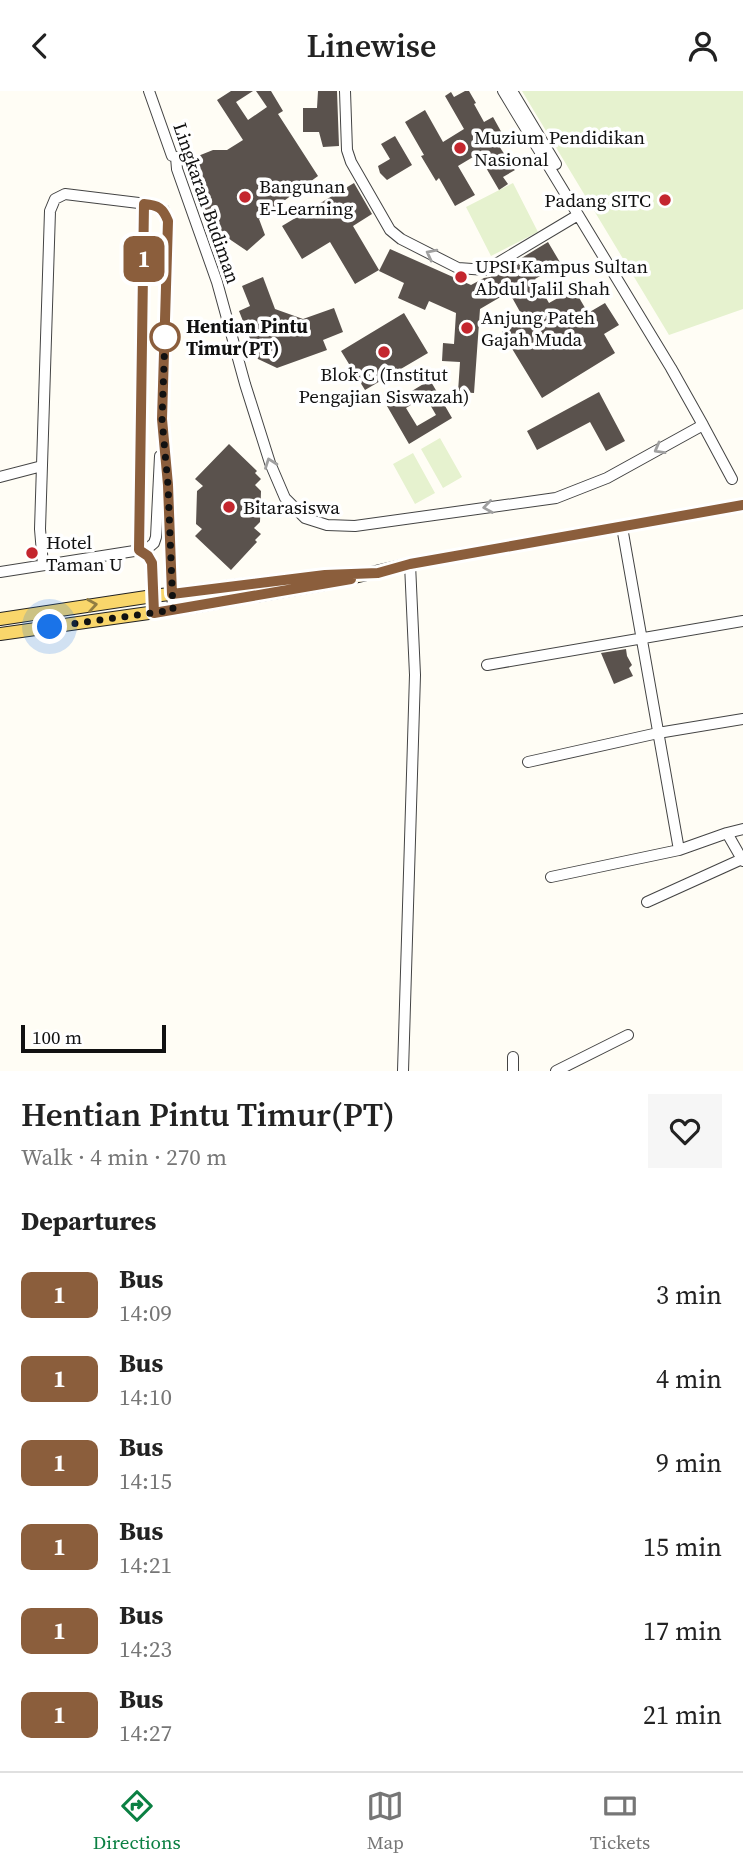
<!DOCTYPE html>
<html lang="en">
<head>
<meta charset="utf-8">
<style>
  body { margin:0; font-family:"Source Serif 4",serif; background:#f6f6f6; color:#222; height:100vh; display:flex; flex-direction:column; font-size:26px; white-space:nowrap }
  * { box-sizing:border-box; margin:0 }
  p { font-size:23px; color:#767676 }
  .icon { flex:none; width:38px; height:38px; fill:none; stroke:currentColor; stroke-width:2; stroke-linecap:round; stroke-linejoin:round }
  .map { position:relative; height:980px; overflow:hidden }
  .side { display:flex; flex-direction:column; background:#fff; flex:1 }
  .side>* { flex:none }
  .badge { padding:0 14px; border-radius:10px; font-size:24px; line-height:46px }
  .scale { position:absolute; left:21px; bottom:18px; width:145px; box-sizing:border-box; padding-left:7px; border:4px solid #111; border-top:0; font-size:19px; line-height:24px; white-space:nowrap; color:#111; -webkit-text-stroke:5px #fff; paint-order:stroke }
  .you { position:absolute; width:35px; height:35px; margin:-18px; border:5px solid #fff; border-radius:50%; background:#1a73e8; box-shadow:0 0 0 10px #1a73e833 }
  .map>.badge { position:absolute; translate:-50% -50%; box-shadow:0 0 0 4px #fff }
  h2 { padding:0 21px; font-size:26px; line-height:63px }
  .round { display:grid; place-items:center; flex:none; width:74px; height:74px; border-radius:0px; background:#f6f6f6 }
  .summary { display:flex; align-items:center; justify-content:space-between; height:119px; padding:0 21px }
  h1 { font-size:33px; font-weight:600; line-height:52px }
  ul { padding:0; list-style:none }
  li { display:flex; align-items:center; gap:21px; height:84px; padding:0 21px }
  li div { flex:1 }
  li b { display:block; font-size:26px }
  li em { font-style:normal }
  li .badge { min-width:77px; font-weight:700; text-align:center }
  header { display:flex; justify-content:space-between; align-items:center; height:91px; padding:0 21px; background:#fff; font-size:32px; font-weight:600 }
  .tabs { display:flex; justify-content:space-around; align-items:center; height:98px; border-top:2px solid #e0e0e0; background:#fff; font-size:19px; color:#767676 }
  .tabs a { display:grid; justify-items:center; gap:4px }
  .tabs .selected { color:#0b8043 }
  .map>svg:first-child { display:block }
</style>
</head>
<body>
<header><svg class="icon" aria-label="back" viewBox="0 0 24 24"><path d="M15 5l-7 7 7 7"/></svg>Linewise<svg class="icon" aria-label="person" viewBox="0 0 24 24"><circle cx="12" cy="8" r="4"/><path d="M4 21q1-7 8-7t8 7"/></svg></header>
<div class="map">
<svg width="743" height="980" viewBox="0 0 743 980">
  <rect width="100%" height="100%" fill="#fffdf5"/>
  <path fill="#e6f2cf" d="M522,0H743V218L669,244Z
    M513,92L538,141L491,165L466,116Z
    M440,347L462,386L443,397L421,358Z
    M413,362L435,402L415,413L393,373Z"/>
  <path fill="#5a524d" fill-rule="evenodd" d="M231,0H253L236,11L248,29L267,16L256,0H271L283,20L278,23L318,85L259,128L265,144L247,160L210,135L188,69L213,59H227L243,49L217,9Z
    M318,0H337L339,55L323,56L319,41H303V17H317Z
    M465,0H469L476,12L474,13L484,31L493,26L503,44L495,49L515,79L503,86L508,93L499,99L478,63L458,75L475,104L455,115L439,87L436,90L421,65L424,64L405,31L425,19L443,51L464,38L445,5L451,1L454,6Z
    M395,45L412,74L387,89L380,82L378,75L390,68L381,53Z
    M354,92L372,123L353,135L379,179L355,193L330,151L302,168L282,135Z
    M548,151L561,173L535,188L549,212L574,198L588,222L605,212L619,234L604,243L615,262L542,307L502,241L524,228L509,201L480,218L474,302L458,301L460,271L442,270L443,252L454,253L456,222L429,210L425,219L398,207L404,192L379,180L390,158L471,194L484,187L490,186Z
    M263,186L275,218L303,228L334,217L343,241L323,249L327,259L277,277L258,268L239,220L250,215L242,195Z
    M404,222L428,262L365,299L341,260Z
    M430,289L452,327L409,353L387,315ZM425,305L436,324L417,335L406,317Z
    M599,301L625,350L606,360L590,331L537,359L527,340Z
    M229,353L257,380L255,382L261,388L255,394L261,400L260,431L254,437L261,443L255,449L257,451L231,479L195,445L202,438L196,433L197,400L203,395L195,388Z
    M626,558L627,565L632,574L629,577L633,585L614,593L601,562Z"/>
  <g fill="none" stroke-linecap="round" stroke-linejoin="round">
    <defs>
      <path id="minor" d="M149,0L172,65L176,66L177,78L217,191L245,293L270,372L285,407L305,427L327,434L355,435L556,407L607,387L703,334L671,277L503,0
        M345,0L347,59L351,71L390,139L401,148L458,177L486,179L578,124
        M512,0L556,73
        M703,334L732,388
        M0,386L42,375
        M622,436L679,759
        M139,459L144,113
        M139,459L148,465L152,472L154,522
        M43,474L40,438L50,120L55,108L65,103L155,114L164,119L168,130L162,328L168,394L173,519
        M0,481L147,458L154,452L156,446L160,365
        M487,574L743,530
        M528,671L658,642L743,628
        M727,742L743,770
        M551,786L679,759L727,742L743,738
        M647,811L742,768
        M513,966V980
        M403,980L415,584L410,473
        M556,980L628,944"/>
      <path id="major" d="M0,528L153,505L325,484L343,483
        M0,543L191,516L324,493L410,473L743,414"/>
    </defs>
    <use href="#minor" stroke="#444" stroke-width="12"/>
    <use href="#major" stroke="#222" stroke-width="14"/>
    <use href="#minor" stroke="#fff" stroke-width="10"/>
    <use href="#major" stroke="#f9d66b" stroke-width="12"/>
  </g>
  <defs><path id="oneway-chevron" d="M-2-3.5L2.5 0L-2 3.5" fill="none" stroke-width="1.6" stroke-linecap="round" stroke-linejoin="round" transform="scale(1.75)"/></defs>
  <g stroke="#a0a0a0">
    <use href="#oneway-chevron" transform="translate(431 163) rotate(-153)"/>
    <use href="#oneway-chevron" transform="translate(659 358) rotate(151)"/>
    <use href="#oneway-chevron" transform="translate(270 372) rotate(-110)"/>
    <use href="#oneway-chevron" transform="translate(488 416) rotate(172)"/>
  </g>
  <use stroke="#917d42" href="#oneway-chevron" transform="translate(92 514) rotate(-9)"/>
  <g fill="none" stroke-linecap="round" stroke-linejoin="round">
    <defs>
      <path id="line" d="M351,488L154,522L152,472L148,465L139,459L144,113C158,114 163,117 168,130L162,328L168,394L172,503L325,484L378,482L410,473L743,414"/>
    </defs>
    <use href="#line" stroke="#fff" stroke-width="16"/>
    <use href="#line" stroke="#8b5e3c" stroke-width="10"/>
    <path stroke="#111" stroke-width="7" stroke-dasharray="0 12.6" d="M50,536L173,519L168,394L162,328L165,246"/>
  </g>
  <g fill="#c4262e" stroke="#fff" stroke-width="2.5">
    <circle cx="460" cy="57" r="7"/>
    <circle cx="245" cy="106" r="7"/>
    <circle cx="665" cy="109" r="7"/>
    <circle cx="461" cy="186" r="7"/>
    <circle cx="467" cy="237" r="7"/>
    <circle cx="384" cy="261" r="7"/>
    <circle cx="229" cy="416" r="7"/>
    <circle cx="32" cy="462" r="7"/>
  </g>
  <circle fill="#fff" stroke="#8b5e3c" stroke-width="3.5" cx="165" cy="246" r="14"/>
  <g text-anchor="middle" stroke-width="7" stroke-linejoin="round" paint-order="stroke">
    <g font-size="19" fill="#111" stroke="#fff" text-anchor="start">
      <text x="474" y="53">Muzium Pendidikan<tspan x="474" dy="22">Nasional</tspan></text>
      <text x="259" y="102">Bangunan<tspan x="259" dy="22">E-Learning</tspan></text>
      <text x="651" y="116" text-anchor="end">Padang SITC</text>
      <text x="475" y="182">UPSI Kampus Sultan<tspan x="475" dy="22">Abdul Jalil Shah</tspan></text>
      <text x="481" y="233">Anjung Pateh<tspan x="481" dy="22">Gajah Muda</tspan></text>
      <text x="384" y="290" text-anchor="middle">Blok C (Institut<tspan x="384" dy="22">Pengajian Siswazah)</tspan></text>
      <text x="243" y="423">Bitarasiswa</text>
      <text x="46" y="458">Hotel<tspan x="46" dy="22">Taman U</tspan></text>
    </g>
    <g font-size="19" fill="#111" stroke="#fff">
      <text transform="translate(207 112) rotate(71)" y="7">Lingkaran Budiman</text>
    </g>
    <g font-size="19" font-weight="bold" fill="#111" stroke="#fff" text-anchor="start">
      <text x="186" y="242">Hentian Pintu<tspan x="186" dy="22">Timur(PT)</tspan></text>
    </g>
  </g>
</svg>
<div class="scale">100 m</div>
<div class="you" style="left:50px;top:536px"></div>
<b class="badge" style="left:144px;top:168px;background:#8b5e3c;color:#fff">1</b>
</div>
<section class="side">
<div class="summary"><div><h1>Hentian Pintu Timur(PT)</h1><p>Walk · 4 min · 270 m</p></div><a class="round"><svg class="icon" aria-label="heart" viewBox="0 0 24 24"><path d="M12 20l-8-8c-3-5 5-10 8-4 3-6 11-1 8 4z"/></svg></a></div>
<h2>Departures</h2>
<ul>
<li><span class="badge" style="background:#8b5e3c;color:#fff">1</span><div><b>Bus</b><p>14:09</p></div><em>3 min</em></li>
<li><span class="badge" style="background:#8b5e3c;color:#fff">1</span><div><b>Bus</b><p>14:10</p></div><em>4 min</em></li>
<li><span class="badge" style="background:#8b5e3c;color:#fff">1</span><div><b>Bus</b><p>14:15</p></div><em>9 min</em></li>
<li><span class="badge" style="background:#8b5e3c;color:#fff">1</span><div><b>Bus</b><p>14:21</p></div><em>15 min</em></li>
<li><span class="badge" style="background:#8b5e3c;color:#fff">1</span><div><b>Bus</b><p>14:23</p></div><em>17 min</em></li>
<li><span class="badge" style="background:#8b5e3c;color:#fff">1</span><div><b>Bus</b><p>14:27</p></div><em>21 min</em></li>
</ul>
</section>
<nav class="tabs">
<a class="selected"><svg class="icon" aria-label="directions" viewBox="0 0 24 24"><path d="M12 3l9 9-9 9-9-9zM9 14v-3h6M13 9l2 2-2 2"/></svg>Directions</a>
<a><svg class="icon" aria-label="map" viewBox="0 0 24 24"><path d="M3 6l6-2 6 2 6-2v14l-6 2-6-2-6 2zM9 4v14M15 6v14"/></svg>Map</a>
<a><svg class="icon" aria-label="tickets" viewBox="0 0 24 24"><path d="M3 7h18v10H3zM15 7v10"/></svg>Tickets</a>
</nav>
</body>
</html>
